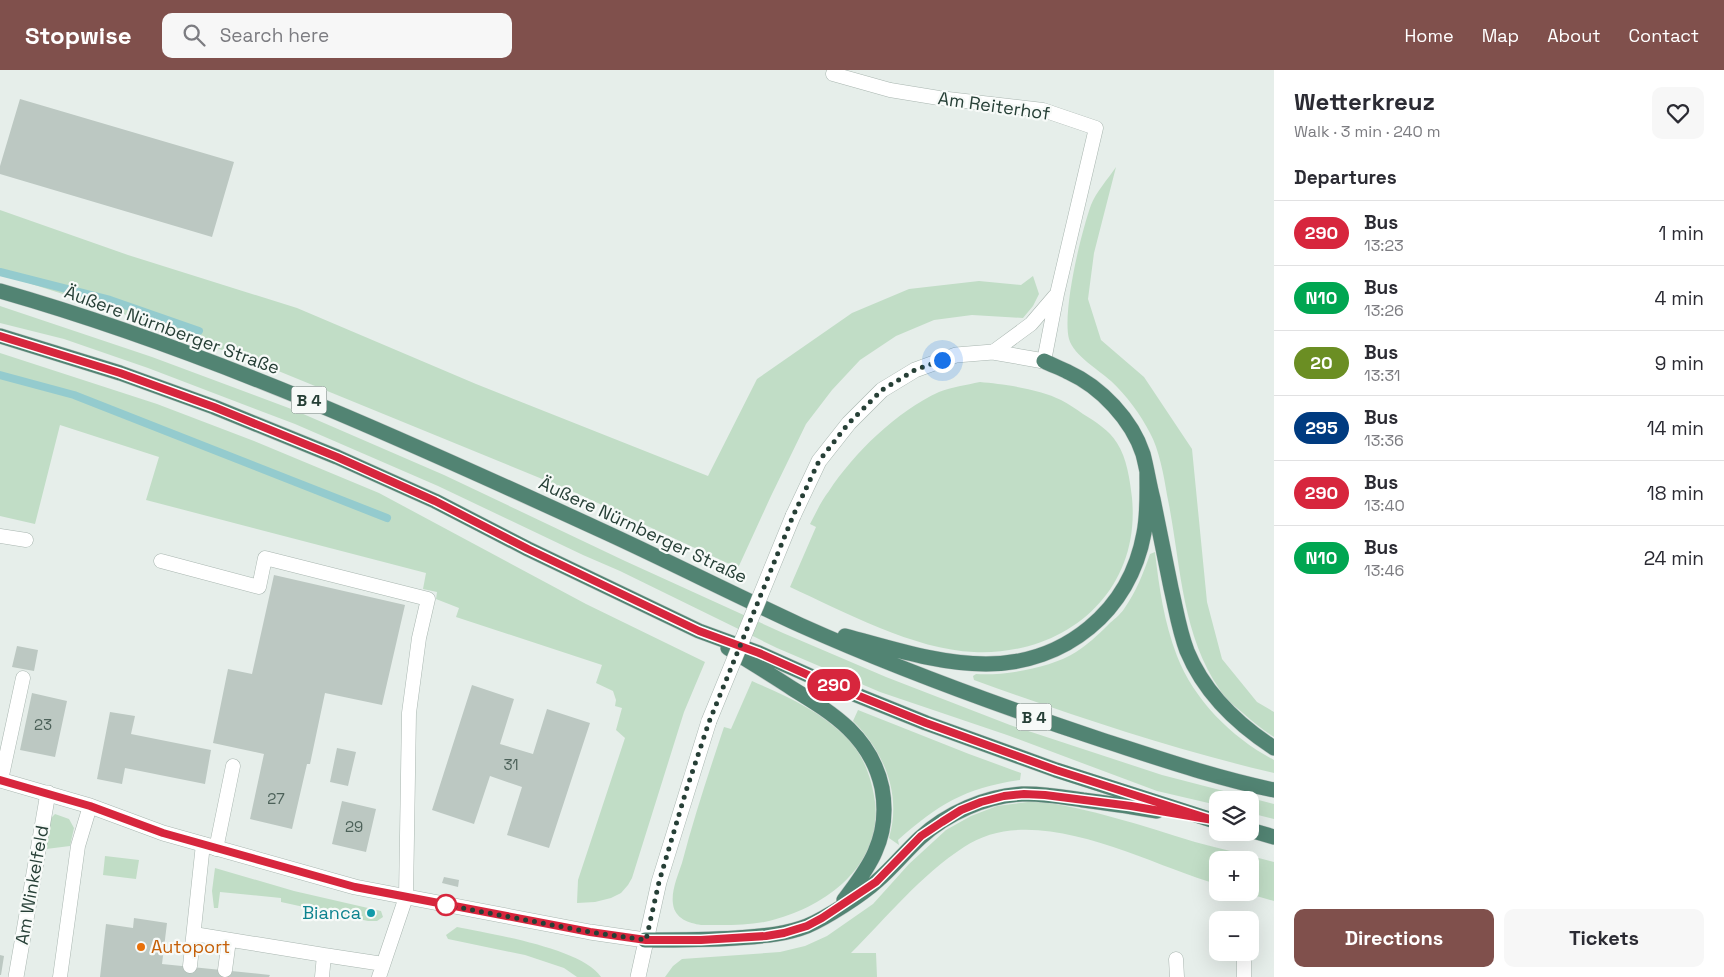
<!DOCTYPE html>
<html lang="en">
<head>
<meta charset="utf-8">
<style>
  body { margin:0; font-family:"Space Grotesk",sans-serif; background:#f7f7f7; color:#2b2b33; height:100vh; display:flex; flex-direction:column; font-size:19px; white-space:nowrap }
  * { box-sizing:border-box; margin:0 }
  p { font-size:16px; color:#7c7c81 }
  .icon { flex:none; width:28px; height:28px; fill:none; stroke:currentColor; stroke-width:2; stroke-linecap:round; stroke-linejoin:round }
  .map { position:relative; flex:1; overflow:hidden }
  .sheet { display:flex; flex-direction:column; background:#fff; width:450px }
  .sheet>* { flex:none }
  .badge { padding:0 10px; border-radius:16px; font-size:18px; line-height:32px }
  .fabs { position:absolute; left:1209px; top:721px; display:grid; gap:10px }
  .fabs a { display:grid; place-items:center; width:50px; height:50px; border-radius:10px; background:#fff; box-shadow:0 5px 20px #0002; font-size:25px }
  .you { position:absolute; width:25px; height:25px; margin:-12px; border:4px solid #fff; border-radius:50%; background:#1a73e8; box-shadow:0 0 0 8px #1a73e833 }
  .map>.badge { position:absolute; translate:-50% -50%; box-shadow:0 0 0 2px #fff }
  h2 { padding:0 20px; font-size:19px; line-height:45px }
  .round { display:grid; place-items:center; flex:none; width:52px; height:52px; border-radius:10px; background:#f7f7f7 }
  .headline { display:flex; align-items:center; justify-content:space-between; height:85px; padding:0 20px }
  h1 { font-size:24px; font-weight:700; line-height:38px }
  .button { display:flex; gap:10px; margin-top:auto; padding:10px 20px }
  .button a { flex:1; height:58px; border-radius:10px; background:#80504c; color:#fff; font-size:20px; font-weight:700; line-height:58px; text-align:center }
  .button a+a { background:#f7f7f7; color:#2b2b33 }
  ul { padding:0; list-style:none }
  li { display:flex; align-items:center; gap:15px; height:65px; padding:0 20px; border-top:1px solid #e1e1e2 }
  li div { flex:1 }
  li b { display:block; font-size:19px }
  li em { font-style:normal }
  li .badge { min-width:55px; font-weight:700; text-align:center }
  header { display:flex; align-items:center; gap:30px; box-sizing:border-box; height:70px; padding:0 25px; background:#80504c; color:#fff }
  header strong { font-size:24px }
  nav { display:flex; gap:28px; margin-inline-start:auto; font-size:18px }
  .search { width:350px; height:45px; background:#f7f7f7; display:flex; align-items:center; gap:12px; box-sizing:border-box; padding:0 18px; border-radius:10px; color:#7c7c81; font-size:19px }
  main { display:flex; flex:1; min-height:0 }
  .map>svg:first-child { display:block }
</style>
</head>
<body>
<header>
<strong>Stopwise</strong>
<div class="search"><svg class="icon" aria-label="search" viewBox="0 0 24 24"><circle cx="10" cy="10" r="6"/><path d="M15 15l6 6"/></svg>Search here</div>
<nav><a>Home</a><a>Map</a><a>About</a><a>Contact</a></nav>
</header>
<main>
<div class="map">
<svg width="1274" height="907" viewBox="0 0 1274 907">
  <rect width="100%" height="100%" fill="#e6eeea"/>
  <path fill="#c1ddc6" d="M1116,97L1094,183L1088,229L1101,270L1144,307L1192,379L1207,532L1222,589L1257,632L1274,642V667C1263,660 1254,653 1244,644C1236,637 1225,629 1220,620C1180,562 1181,491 1167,425C1164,406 1159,379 1150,363C1141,345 1126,325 1111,311C1099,300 1074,286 1069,269C1062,241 1081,163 1091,135C1096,122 1108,109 1116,97Z
    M0,140L128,185L297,238L476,314L708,406L757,309L852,243L909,219L979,211L1021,215L1033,206L1039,224L1033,236L1023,248L972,245L934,250L896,266L860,290L832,320L806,354L771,426L738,498L574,422L271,298L110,239L0,204Z
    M0,236L152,287L294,340L444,405L625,491L783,563L886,607L1010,655L1162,705L1274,734V749L1250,743V730H1218L1217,735L1157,721L1007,665L880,622L777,578L620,501L583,485L438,416L295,354L148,298L64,269L0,253Z
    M0,283L157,334L254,371L379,423L586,534L705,592L684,642L632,808L628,815L621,823L611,828L595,832L577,833L578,810L625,668L616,660L622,638L615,636L616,630L613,621L596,613L602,595L456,547L459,538L436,529L437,522L423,519L426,503L146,430L159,387L60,355L35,454L0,446Z
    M980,312C1003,314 1040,319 1061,330C1069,334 1076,339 1083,344C1096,352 1109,360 1117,373C1127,388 1130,411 1132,428C1141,523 1065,586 974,582C915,580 842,541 790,517L816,457L810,454C816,443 821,431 829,421C854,383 897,341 939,322C952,317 966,315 980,312Z
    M1155,482C1159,517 1164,552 1177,586C1194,630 1232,668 1274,690V703C1172,679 1073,646 974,610L973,606L976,604C1004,606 1051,598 1076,582C1087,575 1098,565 1108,555C1113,550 1120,545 1124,539C1136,522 1143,504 1150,484Z
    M752,611C786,626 819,640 846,667C863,683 872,709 875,732C883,795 825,838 769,851C747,856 724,855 701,855C689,853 675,849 673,834C671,821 678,805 682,793C694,747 709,702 724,657L731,659Z
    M858,640L969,684L1021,703L1020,710C965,718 939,734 898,770L899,775L889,768C902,724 884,682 853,651Z
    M1035,731C1090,738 1143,756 1195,772C1221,779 1248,785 1274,792V831L1246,823L1250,822V790H1218L1217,814C1146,794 1035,729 964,777C921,805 887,847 851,883H876L877,907H665L673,896L682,889L780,882L805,876L827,866L873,834L909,794L946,760L971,746L997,736Z
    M55,744L69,749L74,758L70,776L46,779L51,748Z
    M105,786L139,790L136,809L103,805Z
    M215,798L294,821L381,841L383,847L377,851H368L281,832V828L220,822L218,838H214L212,821Z
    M457,857C491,864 582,878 601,907H577L564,898L525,885L448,869L446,865Z"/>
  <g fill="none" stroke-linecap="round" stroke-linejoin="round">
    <path stroke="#94cbce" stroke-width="8" d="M0,202L110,230L199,261
      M0,305L74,325L387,448"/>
  </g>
  <path fill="#bcc8c2" d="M20,29L234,92L212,167L0,104V96Z
    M274,505L405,535L382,635L325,623L310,694H307L292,759L250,749L264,684L213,673L228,599L252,604Z
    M17,576L38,580L34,601L12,597Z
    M472,615L514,629L500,674L533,684L547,639L590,653L549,778L507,765L522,717L490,706L474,754L432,740Z
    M32,623L67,631L55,687L20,680Z
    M110,642L135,646L131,664L211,680L205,714L125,698L122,714L97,709Z
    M337,678L356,682L348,716L330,712Z
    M342,731L376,739L366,782L332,774Z
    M444,807L459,810L458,817L442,813Z
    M134,848L167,853L162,894L270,905L269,907H100L106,854L133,858Z
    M0,885L4,886L1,905H0Z"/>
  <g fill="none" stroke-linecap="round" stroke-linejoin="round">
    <defs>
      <path id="service" d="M833,4L890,20L939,28L1043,40L1096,58L1057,224L1044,291
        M993,282L1031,254L1055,226
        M0,466L26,470
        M161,491L259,517L265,488L428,529L419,568L409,643L406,827L379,907
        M1,710L23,608
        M216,779L233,696
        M194,864L324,885L322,907
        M324,885L383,894
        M1176,889L1177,907
        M1244,891V907
        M190,896L203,774
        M225,900L229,870
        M60,907L78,776L90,736"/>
      <path id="minor" d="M16,907L48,723"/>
      <path id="tertiary" d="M793,446L819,391L849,353L882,320L915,300L956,285L993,282L1044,291
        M0,710L90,736L163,763L355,817L590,862L645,870
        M638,907L659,812L709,651"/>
      <path id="trunk" d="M0,221C210,281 409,372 607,463C672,493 735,525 800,555C898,599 1000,636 1102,670C1158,688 1216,708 1274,720
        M0,266L120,303L214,337L337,387L435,431L528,479L699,561L759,583L817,609L926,653L1056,700L1218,752
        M1044,291C1052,295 1060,298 1068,302C1101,317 1132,350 1143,384C1147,399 1149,414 1153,429C1159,459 1165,488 1171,518C1176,539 1179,560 1187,581C1204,622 1237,654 1274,678
        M845,566C891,578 938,594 986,594C1065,594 1130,541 1144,463C1148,443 1147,422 1147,402
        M728,578C750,592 772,605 793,619C834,644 871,667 882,718C886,740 884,762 875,782C868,799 855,815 844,830
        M1250,760L1274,767
        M645,870C676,870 706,870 736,868C761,866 784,865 807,856C826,848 862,825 877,811C892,798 905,782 920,768C947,743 986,726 1022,724C1042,723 1063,727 1083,730C1108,733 1133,737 1157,741"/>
    </defs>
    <use href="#service" stroke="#a9b6b0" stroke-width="15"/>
    <use href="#minor" stroke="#a9b6b0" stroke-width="16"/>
    <use href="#tertiary" stroke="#a9b6b0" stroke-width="16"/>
    <use href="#trunk" stroke="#c2c9c7" stroke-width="16"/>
    <use href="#service" stroke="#fff" stroke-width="14"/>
    <use href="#minor" stroke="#fff" stroke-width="15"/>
    <use href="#tertiary" stroke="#fff" stroke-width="15"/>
    <use href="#trunk" stroke="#528473" stroke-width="15"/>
    <defs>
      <path id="tertiary-bridge" d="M709,651L793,446"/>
    </defs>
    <use href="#tertiary-bridge" stroke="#a9b6b0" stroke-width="16" stroke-linecap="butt"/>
    <use href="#tertiary-bridge" stroke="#fff" stroke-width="15"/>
  </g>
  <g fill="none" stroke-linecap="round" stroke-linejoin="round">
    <defs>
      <path id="line" d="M0,266L120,303L214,337L337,387L435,431L528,479L699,561L759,583L817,609L926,653L1056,700L1213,750L1131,736L1045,725L1024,724L1004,726L981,732L961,740L942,752L921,766L876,812L822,848L807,856L784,863L766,866L701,870H646L590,862L355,817L163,763L90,736L0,710"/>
    </defs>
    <use href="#line" stroke="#fff" stroke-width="11"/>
    <use href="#line" stroke="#d7263d" stroke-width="8"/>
    <path stroke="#263f36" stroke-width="5" stroke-dasharray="0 9" d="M446,835L590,862L646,870L659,812L686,721L709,652L793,446L819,391L848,354L882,320L915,300L942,290"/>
  </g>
  <circle fill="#fff" stroke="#d7263d" stroke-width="2.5" cx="446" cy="835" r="10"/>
  <circle fill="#0f9aa8" stroke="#f7faf8" stroke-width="2" cx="371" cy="843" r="5"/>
  <circle fill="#e8710a" stroke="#f7faf8" stroke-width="2" cx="141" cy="877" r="5"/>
  <g text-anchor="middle" stroke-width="4.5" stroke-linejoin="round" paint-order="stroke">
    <g font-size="15" fill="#4c6159">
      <text x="43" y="660">23</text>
      <text x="511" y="700">31</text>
      <text x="276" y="734">27</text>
      <text x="354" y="762">29</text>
    </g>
    <g fill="#f7faf8" stroke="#657770" stroke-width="1">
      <rect x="291.5" y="316.5" width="35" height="27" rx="4"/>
      <rect x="1016.5" y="633.5" width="35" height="27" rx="4"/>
    </g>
    <g font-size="16" font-weight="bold" fill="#263f36">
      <text x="309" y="336">B 4</text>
      <text x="1034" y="653">B 4</text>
    </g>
    <g font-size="18" fill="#263f36" stroke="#f7faf8">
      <text transform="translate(994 36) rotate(8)" y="6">Am Reiterhof</text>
      <text transform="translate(172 260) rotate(20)" y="6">Äußere Nürnberger Straße</text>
      <text transform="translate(643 460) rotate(25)" y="6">Äußere Nürnberger Straße</text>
      <text transform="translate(32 815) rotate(-80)" y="6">Am Winkelfeld</text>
    </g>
    <g font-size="18" fill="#0d838f" stroke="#f7faf8" text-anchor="end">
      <text x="361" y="849">Bianca</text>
    </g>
    <g font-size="18" fill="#c56008" stroke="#f7faf8" text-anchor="start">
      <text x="151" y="883">Autoport</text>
    </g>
  </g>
</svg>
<div class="fabs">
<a><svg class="icon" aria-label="layers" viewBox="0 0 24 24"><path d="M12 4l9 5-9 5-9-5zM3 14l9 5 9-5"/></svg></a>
<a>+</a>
<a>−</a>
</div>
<div class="you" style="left:942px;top:290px"></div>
<b class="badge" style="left:834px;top:615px;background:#d7263d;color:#fff">290</b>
</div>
<section class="sheet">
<div class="headline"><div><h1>Wetterkreuz</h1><p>Walk · 3 min · 240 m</p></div><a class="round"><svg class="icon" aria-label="heart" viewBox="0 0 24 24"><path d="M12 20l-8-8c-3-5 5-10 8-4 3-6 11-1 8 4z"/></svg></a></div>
<h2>Departures</h2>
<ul>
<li><span class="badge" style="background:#d7263d;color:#fff">290</span><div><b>Bus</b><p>13:23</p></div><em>1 min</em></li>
<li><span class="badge" style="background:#00a651;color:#fff">N10</span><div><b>Bus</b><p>13:26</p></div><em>4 min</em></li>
<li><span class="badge" style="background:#6b8e23;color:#fff">20</span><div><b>Bus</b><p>13:31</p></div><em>9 min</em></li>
<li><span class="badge" style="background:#003b80;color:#fff">295</span><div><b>Bus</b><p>13:36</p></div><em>14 min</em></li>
<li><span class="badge" style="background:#d7263d;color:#fff">290</span><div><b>Bus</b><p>13:40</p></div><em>18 min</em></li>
<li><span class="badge" style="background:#00a651;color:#fff">N10</span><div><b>Bus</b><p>13:46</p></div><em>24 min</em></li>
</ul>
<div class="button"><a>Directions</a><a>Tickets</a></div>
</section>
</main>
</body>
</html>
